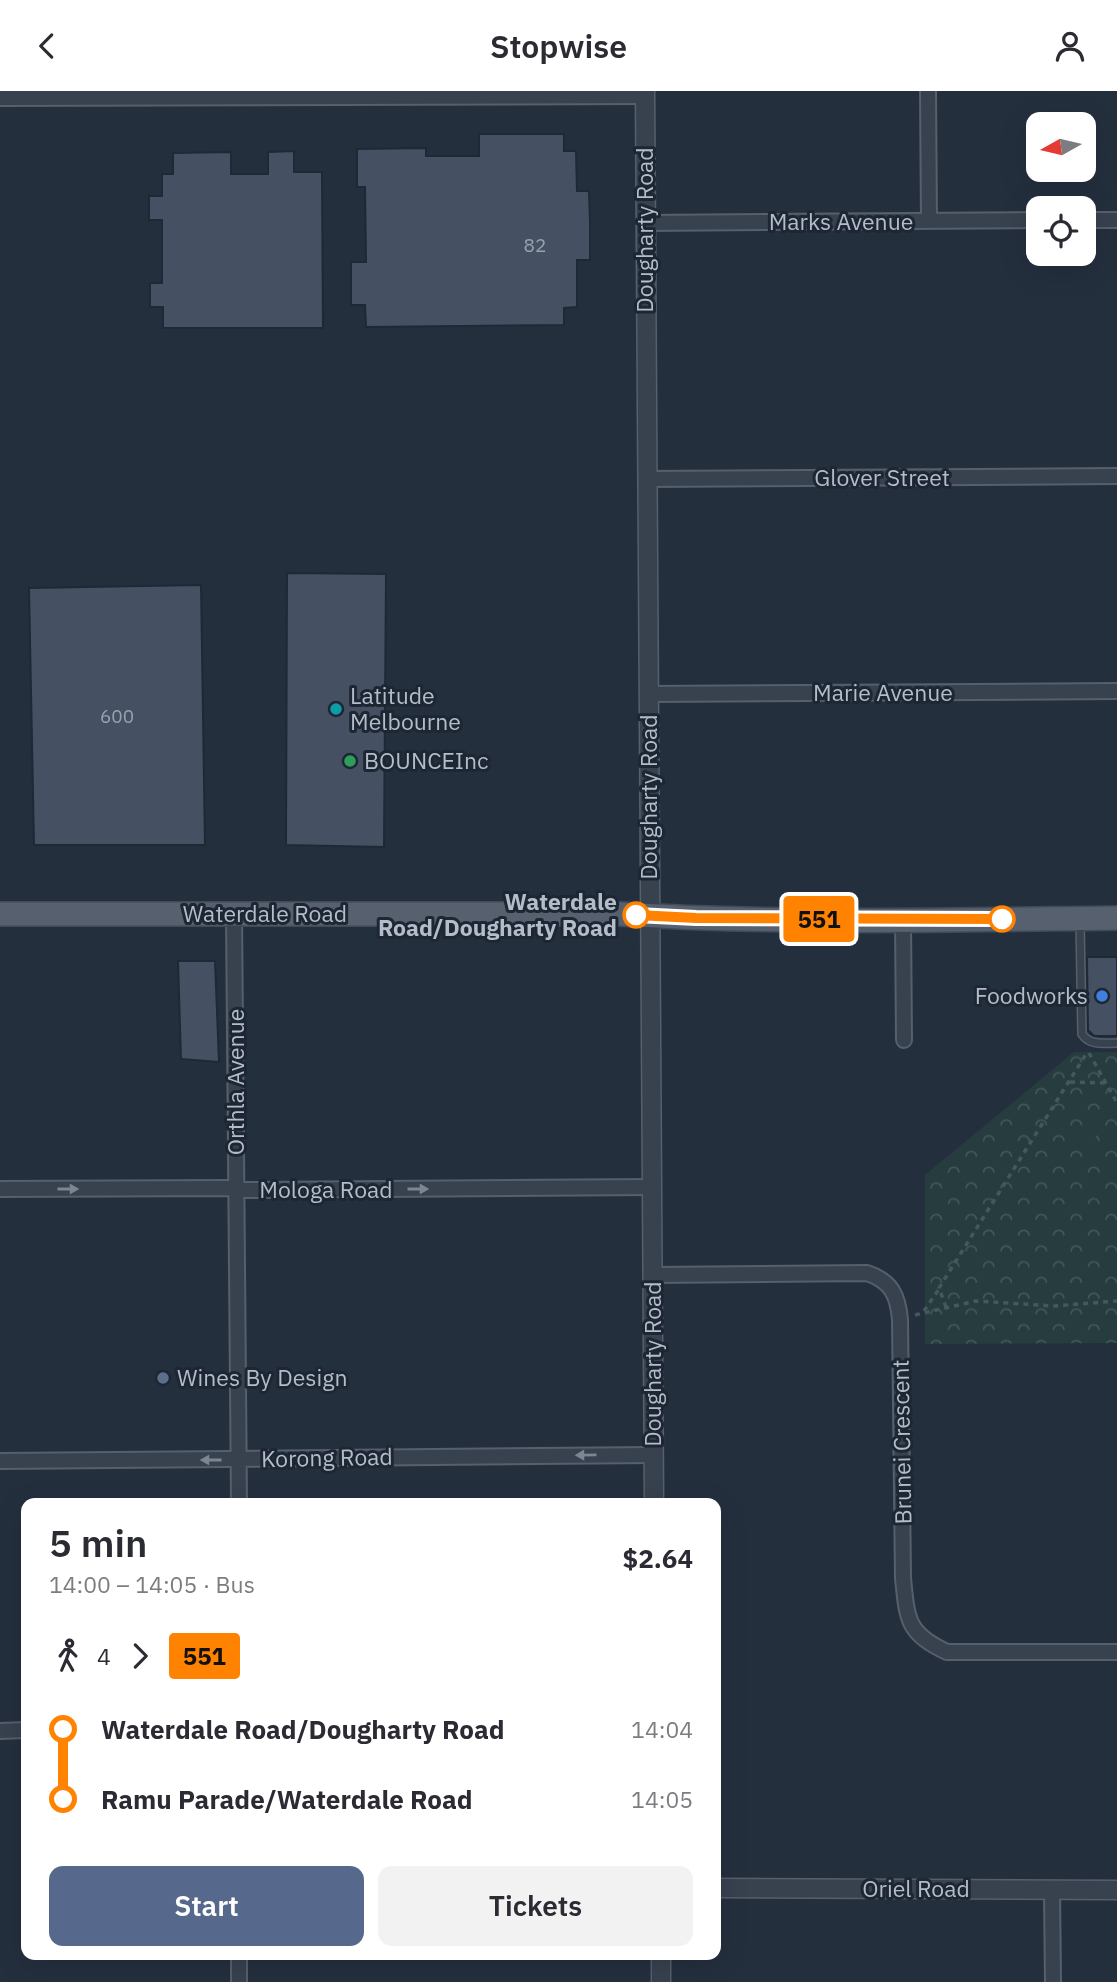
<!DOCTYPE html>
<html lang="en">
<head>
<meta charset="utf-8">
<style>
  body { margin:0; font-family:"IBM Plex Sans",sans-serif; background:#f2f2f3; color:#2b2b33; height:100vh; display:flex; flex-direction:column; font-size:26px; white-space:nowrap }
  * { box-sizing:border-box; margin:0 }
  p { font-size:23px; color:#7c7c81 }
  .icon { flex:none; width:38px; height:38px; fill:none; stroke:currentColor; stroke-width:2; stroke-linecap:round; stroke-linejoin:round }
  .map { position:relative; flex:1; overflow:hidden }
  .details { position:absolute; left:21px; top:1407px; width:700px; height:462px; display:flex; flex-direction:column; background:#fff; border-radius:14px; box-shadow:0 7px 28px #0002 }
  .details>* { flex:none }
  .badge { padding:0 14px; border-radius:5px; font-size:24px; line-height:46px }
  .needle { width:46px; rotate:262deg }
  .tools { position:absolute; left:1026px; top:21px; display:grid; gap:14px }
  .tools a { display:grid; place-items:center; width:70px; height:70px; border-radius:14px; background:#fff; box-shadow:0 7px 28px #0002; font-size:35px }
  .map>.badge { position:absolute; translate:-50% -50%; box-shadow:0 0 0 4px #fff }
  .legs { display:flex; align-items:center; gap:10px; height:77px; padding:0 28px; font-size:23px }
  .legs p { margin-inline-start:auto }
  .head { display:flex; align-items:center; justify-content:space-between; height:119px; padding:0 28px }
  h1 { font-size:38px; font-weight:600; line-height:52px }
  .action { display:flex; gap:14px; margin-top:auto; padding:14px 28px }
  .action a { flex:1; height:80px; border-radius:14px; background:#56698c; color:#fff; font-size:28px; font-weight:600; line-height:80px; text-align:center }
  .action a+a { background:#f2f2f3; color:#2b2b33 }
  ul { padding:0 28px; list-style:none }
  li { display:flex; align-items:center; gap:24px; height:70px; font-size:26px }
  li i { display:grid; place-items:center; width:10px; height:100%; margin:0 9px; background:currentColor }
  li i::after { content:''; width:18px; height:18px; margin:-9px; border:5px solid; border-radius:50%; background:#fff }
  li p { margin-inline-start:auto }
  li:first-child i { background:linear-gradient(#0000 50%,currentColor 0) }
  li:last-child i { background:linear-gradient(currentColor 50%,#0000 0) }
  header { display:flex; justify-content:space-between; align-items:center; height:91px; padding:0 28px; background:#fff; font-size:32px; font-weight:600 }
  .map>svg:first-child { display:block }
</style>
</head>
<body>
<header><svg class="icon" aria-label="back" viewBox="0 0 24 24"><path d="M15 5l-7 7 7 7"/></svg>Stopwise<svg class="icon" aria-label="person" viewBox="0 0 24 24"><circle cx="12" cy="8" r="4"/><path d="M4 21q1-7 8-7t8 7"/></svg></header>
<div class="map">
<svg width="1117" height="1891" viewBox="0 0 1117 1891">
  <defs>
    <pattern id="park-crowns" width="20" height="18" patternUnits="userSpaceOnUse" patternTransform="scale(1.75)"><rect width="20" height="18" fill="#263c3f"/><path d="M2 6a3 3 0 1 1 6 0M12 15a3 3 0 1 1 6 0" fill="none" stroke="#435659"/></pattern>
  </defs>
  <rect width="100%" height="100%" fill="#242f3e"/>
  <path fill="url(#park-crowns)" d="M1074,961H1117V1252L925,1253V1084Z"/>
  <path fill="#263c3f" d="M1086,1025H1095L1096,1063L1087,1064Z"/>
  <path fill="#455162" stroke="#1f2835" stroke-width="2" d="M479,43H564V60H576L577,100H589L590,131V169H577V216L564,217V234L366,236L365,214H351V171H366L365,96H357V58L426,57V65H479Z
    M294,60V81H322L323,237H163V216H150V192H162V129H149V105H162V83H173V62L231,61V83H268V61Z
    M287,482L386,483L384,756L286,754Z
    M201,494L205,754H34L29,497Z
    M1087,866H1117V945H1094L1088,939Z
    M178,870H215L219,971L181,968Z"/>
  <g fill="none" stroke-linecap="round" stroke-linejoin="round">
    <defs>
      <path id="service" d="M1080,832L1082,943C1090,955 1104,952 1117,952"/>
      <path id="minor" d="M928,0L929,130
        M0,7L645,5
        M1083,129H1117
        M645,132L1038,129
        M647,388L1117,385
        M648,603L1117,600
        M234,822L239,1412
        M903,829L904,949
        M0,1098L226,1097L245,1099L651,1096
        M652,1184L867,1182C891,1190 898,1204 900,1229L903,1487C907,1528 907,1543 947,1561H1117
        M0,1370L654,1364
        M0,1640L26,1639
        M1052,1799L1053,1891
        M239,1891V1864"/>
      <path id="tertiary" d="M645,0L654,1412
        M716,1797L1117,1799
        M661,1864V1891"/>
      <path id="primary" d="M0,823H619C785,833 951,829 1117,827"/>
    </defs>
    <use href="#service" stroke="#565f6c" stroke-width="10"/>
    <use href="#minor" stroke="#565f6c" stroke-width="18"/>
    <use href="#tertiary" stroke="#565f6c" stroke-width="21"/>
    <use href="#primary" stroke="#414a57" stroke-width="26"/>
    <path stroke="#44595c" stroke-width="3.5" stroke-dasharray="5 5" stroke-linecap="butt" d="M1089,962L1117,1012
      M1070,991L1105,992
      M946,1216L939,1197L1088,960
      M924,1220L939,1198
      M915,1224L976,1210L1054,1215L1117,1210"/>
    <use href="#service" stroke="#38414e" stroke-width="7"/>
    <use href="#minor" stroke="#38414e" stroke-width="14"/>
    <use href="#tertiary" stroke="#38414e" stroke-width="18"/>
    <use href="#primary" stroke="#56606e" stroke-width="23"/>
  </g>
  <defs><path id="oneway-solid" d="M-6-.8H1V-3.2L6.5 0L1 3.2V.8H-6Z" transform="scale(1.75)"/></defs>
  <g fill="#7c8592">
    <use href="#oneway-solid" transform="translate(68 1098)"/>
    <use href="#oneway-solid" transform="translate(418 1098)"/>
    <use href="#oneway-solid" transform="translate(586 1364) rotate(179)"/>
    <use href="#oneway-solid" transform="translate(211 1369) rotate(180)"/>
  </g>
  <g fill="none" stroke-linecap="round" stroke-linejoin="round">
    <defs>
      <path id="line-1" d="M636,824L696,827L1002,828"/>
    </defs>
    <use href="#line-1" stroke="#fff" stroke-width="16"/>
    <use href="#line-1" stroke="#ff8200" stroke-width="10"/>
  </g>
  <circle fill="#0f9aa8" stroke="#1d2633" stroke-width="2.5" cx="336" cy="618" r="7"/>
  <circle fill="#2e9e5b" stroke="#1d2633" stroke-width="2.5" cx="350" cy="670" r="7"/>
  <g fill="#fff" stroke="#ff8200" stroke-width="3.5">
    <circle cx="636" cy="824" r="12"/>
    <circle cx="1002" cy="828" r="12"/>
  </g>
  <circle fill="#3f7fe0" stroke="#1d2633" stroke-width="2.5" cx="1102" cy="905" r="7"/>
  <circle fill="#5c6f8a" stroke="#1d2633" stroke-width="2.5" cx="163" cy="1287" r="7"/>
  <g text-anchor="middle" stroke-width="6" stroke-linejoin="round" paint-order="stroke">
    <g font-size="19" fill="#98a1af">
      <text x="535" y="161">82</text>
      <text x="117" y="632">600</text>
    </g>
    <g font-size="23" fill="#b4bcc9" stroke="#1d2633">
      <text x="841" y="139">Marks Avenue</text>
      <text transform="translate(645 139) rotate(-90)" y="8">Dougharty Road</text>
      <text x="882" y="395">Glover Street</text>
      <text x="883" y="610">Marie Avenue</text>
      <text transform="translate(649 706) rotate(-90)" y="8">Dougharty Road</text>
      <text x="265" y="831">Waterdale Road</text>
      <text transform="translate(236 991) rotate(-90)" y="8">Orthla Avenue</text>
      <text x="326" y="1107">Mologa Road</text>
      <text transform="translate(653 1273) rotate(-90)" y="8">Dougharty Road</text>
      <text transform="translate(902 1351) rotate(-91)" y="8">Brunei Crescent</text>
      <text transform="translate(327 1367) rotate(-1)" y="8">Korong Road</text>
      <text x="916" y="1806">Oriel Road</text>
    </g>
    <g font-size="23" fill="#b4bcc9" stroke="#1d2633" text-anchor="start">
      <text x="350" y="613">Latitude<tspan x="350" dy="26">Melbourne</tspan></text>
      <text x="364" y="678">BOUNCEInc</text>
      <text x="1088" y="913" text-anchor="end">Foodworks</text>
      <text x="177" y="1295">Wines By Design</text>
    </g>
    <g font-size="23" font-weight="bold" fill="#b4bcc9" stroke="#1d2633" text-anchor="end">
      <text x="617" y="819">Waterdale<tspan x="617" dy="26">Road/Dougharty Road</tspan></text>
    </g>
  </g>
</svg>
<div class="tools">
<a><svg class="needle" viewBox="-14 -14 28 28"><path d="M0-13l5 13h-10z" fill="#e53935"/><path d="M0 13l5-13h-10z" fill="#7c7c81"/></svg></a>
<a><svg class="icon" aria-label="locate" viewBox="0 0 24 24"><circle cx="12" cy="12" r="6"/><path d="M12 2v4M12 18v4M2 12h4M18 12h4"/></svg></a>
</div>
<b class="badge" style="left:819px;top:828px;background:#ff8200;color:#111">551</b>
<section class="details">
<div class="head"><div><h1>5 min</h1><p>14:00 – 14:05 · Bus</p></div><b>$2.64</b></div>
<div class="legs"><svg class="icon" aria-label="walk" viewBox="0 0 24 24"><circle cx="13" cy="4" r="2"/><path d="M13 8l-2 6 4 7M11 14l-3 7M7 12l3-4h3l4 4"/></svg>4<svg class="icon" aria-label="forward" viewBox="0 0 24 24"><path d="M9 5l7 7-7 7"/></svg><b class="badge" style="background:#ff8200;color:#111">551</b></div>
<ul>
<li><i style="color:#ff8200"></i><b>Waterdale Road/Dougharty Road</b><p>14:04</p></li>
<li><i style="color:#ff8200"></i><b>Ramu Parade/Waterdale Road</b><p>14:05</p></li>
</ul>
<div class="action"><a>Start</a><a>Tickets</a></div>
</section>
</div>
</body>
</html>
